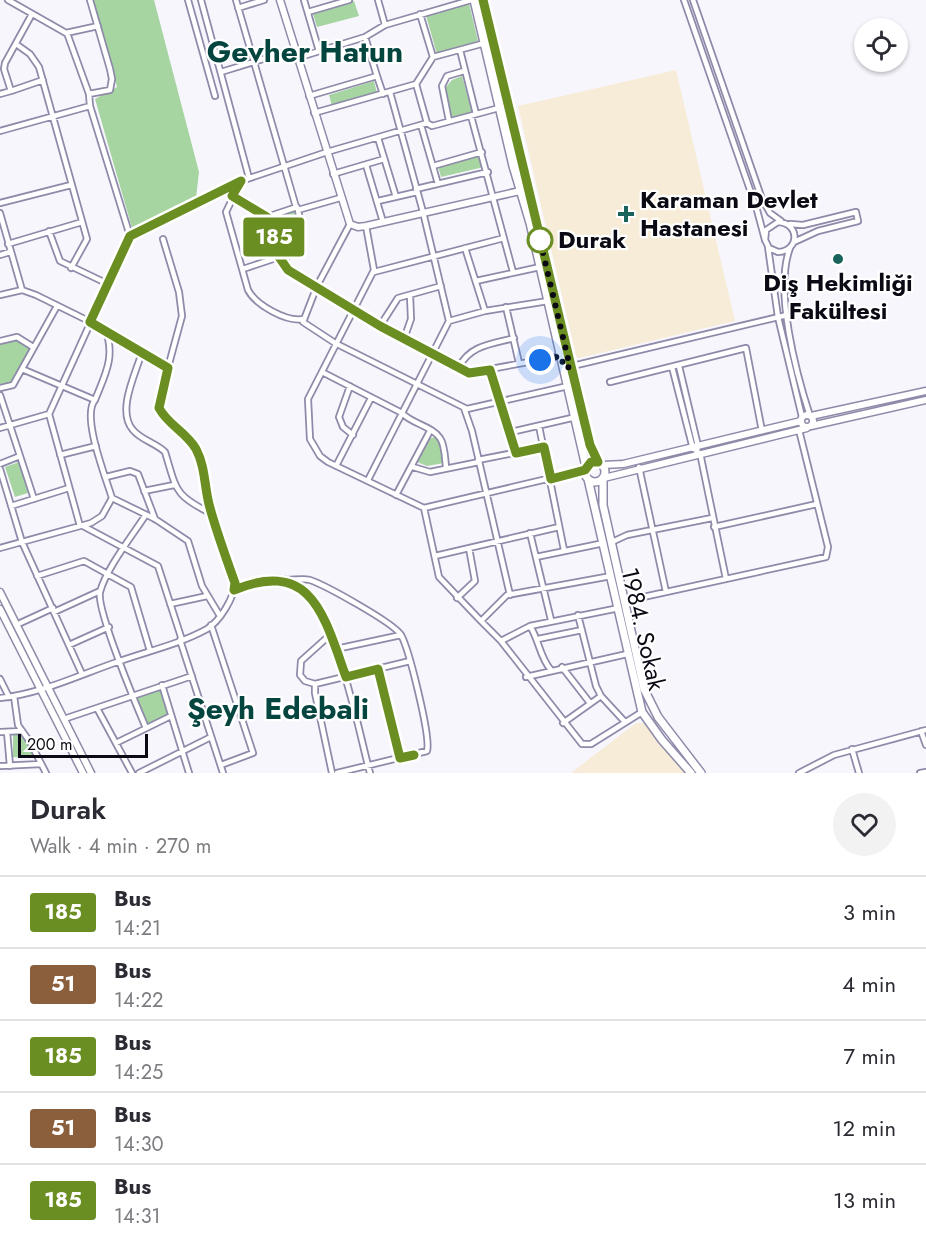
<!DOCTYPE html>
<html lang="en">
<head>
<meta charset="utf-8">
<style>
  body { margin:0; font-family:Jost,sans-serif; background:#f2f2f3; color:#2b2b33; height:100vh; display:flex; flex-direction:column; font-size:22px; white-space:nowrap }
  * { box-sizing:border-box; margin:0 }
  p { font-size:20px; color:#7c7c81 }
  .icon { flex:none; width:33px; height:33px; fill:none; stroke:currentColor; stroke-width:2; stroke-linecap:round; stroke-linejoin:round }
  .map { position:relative; height:773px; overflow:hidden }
  .sheet { display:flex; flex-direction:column; background:#fff; flex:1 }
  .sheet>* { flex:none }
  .badge { padding:0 12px; border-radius:4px; font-size:21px; line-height:39px }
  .tools { position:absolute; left:854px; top:18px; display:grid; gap:12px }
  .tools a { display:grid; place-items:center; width:54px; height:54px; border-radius:50%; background:#fff; box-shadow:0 2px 4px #0004; font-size:30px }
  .scale { position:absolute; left:18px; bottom:15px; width:130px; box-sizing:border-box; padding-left:6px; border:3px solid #0b0a14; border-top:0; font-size:16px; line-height:21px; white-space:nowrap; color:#0b0a14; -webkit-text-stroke:4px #fff; paint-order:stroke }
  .you { position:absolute; width:30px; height:30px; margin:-15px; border:4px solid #fff; border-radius:50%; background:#1a73e8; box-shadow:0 0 0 9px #1a73e833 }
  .map>.badge { position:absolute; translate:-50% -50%; box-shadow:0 0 0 3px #fff }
  .round { display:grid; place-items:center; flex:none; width:63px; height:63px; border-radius:32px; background:#f2f2f3 }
  .head { display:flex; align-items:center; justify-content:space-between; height:102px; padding:0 30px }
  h1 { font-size:28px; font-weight:600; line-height:45px }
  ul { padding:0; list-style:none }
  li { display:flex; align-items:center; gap:18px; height:72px; padding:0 30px; border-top:2px solid #e1e1e2 }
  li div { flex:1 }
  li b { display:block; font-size:22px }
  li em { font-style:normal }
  li .badge { min-width:66px; font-weight:700; text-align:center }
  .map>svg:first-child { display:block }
</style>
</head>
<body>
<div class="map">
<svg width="926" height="773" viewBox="0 0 926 773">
  <rect width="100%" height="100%" fill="#f7f6fd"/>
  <path fill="#f7ecd7" d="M676,70L735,321L579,358L576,356L518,106Z
    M636,723H644L685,773H571Z"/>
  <path fill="#a6d5a2" d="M91,0H154L199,172L196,198L138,228H132L95,99L117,87Z
    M354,1L359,16L317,27L313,14Z
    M469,3L478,41L437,54L426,16Z
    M462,76L472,112L451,118L445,88L452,80Z
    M374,81L377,93L332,106L329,95Z
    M480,154L484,167L441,177L438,166Z
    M295,210L301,227L288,251H282L273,218Z
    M15,339L31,347L11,383L0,385V343Z
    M435,437L439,438L444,463L427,466L417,462L428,439Z
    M19,462L28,493L15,497L5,467Z
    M161,689L169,715L147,724L137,698Z
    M17,733L30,745L34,758L13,757V734Z"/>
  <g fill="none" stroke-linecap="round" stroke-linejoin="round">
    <defs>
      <path id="minor" d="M8,0L66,33L98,26
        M188,0L215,96
        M201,0L249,178
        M236,0L296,207
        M304,0L319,51
        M378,0L385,25
        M684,0L757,210L765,240L769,248L778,252C800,251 800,223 778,222L766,230L765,240
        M693,0L762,199L770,213L781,221
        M238,8L264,0
        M308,12L349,0
        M420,14L433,57
        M67,33L89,94L110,90L112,79L110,69L90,0
        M16,44L30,54L39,67L87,239L71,268
        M460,50L476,114
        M297,58L365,37L385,25L471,0
        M221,72L296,49
        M377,76L383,94
        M416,84L427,123
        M11,91L43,80
        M0,94L11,91L4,69L5,63L32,14
        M309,96L377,76L365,37
        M90,106L130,236
        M314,113L416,84L433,57L485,43
        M471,116L513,272
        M449,121L442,86L447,76L464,71
        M421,125L438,184
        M0,131L90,106L89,94
        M378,138L396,197
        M366,165L383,222
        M433,166L482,152
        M333,174L384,159
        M416,189L488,172
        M233,196L267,217L297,207
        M378,201L417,192
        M0,203L71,185
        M0,213L22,290
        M267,217L285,267L380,326L469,373L561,356
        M350,224L317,286L303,322L335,343L467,409L568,386
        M790,224L803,225L856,212L858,221L818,231L794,242
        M366,226L374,270L308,399L310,439L320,456L328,462L424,508L585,470
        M49,231L60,261L108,284L49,414L80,526
        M8,244L82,222
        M768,247L778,317L802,417
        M465,248L485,311
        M790,248C774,290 796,373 810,416
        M0,255L10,252
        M283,264L302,231L298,210L340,198
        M243,269L279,257
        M374,272L504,238
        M476,281L540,267
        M108,284L130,236L239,182
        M0,295L22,290L36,295L105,329L168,368
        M506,307L519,363
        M303,319C286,322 256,305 248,290L226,212L241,181L327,152L427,123L432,126L499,108
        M449,321L485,311L548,301
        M380,326L398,298L441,286
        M404,339L411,319L410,295
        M0,341L17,337L33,347
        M142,352C136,373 116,411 133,430C141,440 156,443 165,452C177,491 174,495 212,514
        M679,366L698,446L696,454
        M459,367C470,345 492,344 514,338
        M672,367L693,449
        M564,368L787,315
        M490,371L516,453
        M322,372L402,413C412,424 432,426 440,438C445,445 445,459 446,467
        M610,382L746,348L762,431
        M350,386L339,417L343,427L353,435
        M0,388L13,385L57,306
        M0,395L20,456L0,464
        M95,400C105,375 116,356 105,329
        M464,408L472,431L510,595
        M539,426L564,550
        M0,428L49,414
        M511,432L576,417
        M700,453L726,579
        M60,455L96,446
        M20,456L34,499
        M478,460L544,447
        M336,466L371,398
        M413,467L430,472L479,462
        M639,467L666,592
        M0,469L22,542L82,674
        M106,477L130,471L138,474L155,519
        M368,480L449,321L423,212L390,92
        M144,491L174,485
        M396,495L430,431
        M112,498L155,519L188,541L202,586L220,616
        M11,506L69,488
        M424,508L439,577L481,621
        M145,516C132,536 106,569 100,592C96,609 137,707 146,728
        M83,526L158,566L182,640
        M714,527L817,504
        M530,533L551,620
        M612,542L627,535L712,518
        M0,548L91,523L102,516L112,498C106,478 81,416 95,400L22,369
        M435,556L559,527
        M536,557L604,543
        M37,576L84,561L131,587L150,651
        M287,580C295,580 303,578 310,580C325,585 394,623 401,635C409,649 431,737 427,751L337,773
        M234,590C250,583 270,575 288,580C334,594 358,730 370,773
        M457,598L475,581L469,548
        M625,601L826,557L828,547L799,430
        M170,604L207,596
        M619,608L530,626L501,641L582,744H591L642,712
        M54,612L100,591
        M578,615L596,686L601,696L625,722
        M16,625L53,608
        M211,625L253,753L221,765
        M530,626C539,640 540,658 551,670
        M330,635L301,661L300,675L305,681L315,684L410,661
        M538,639L582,630
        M180,640L223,773
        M501,641L481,621L507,595L611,576
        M69,645L109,627
        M336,649L401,635
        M562,667L590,703
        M378,669L400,758
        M526,677L627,654
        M0,679L9,697
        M315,684V693L332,773
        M162,685L189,773
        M14,696L18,725L30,742L46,773
        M0,698C41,694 81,674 120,661C148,651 180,644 207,629C220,621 234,598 235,583C226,558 216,532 209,507C204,487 206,466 195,448C184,428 158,422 160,397L182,316L179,292L163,239
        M98,710L132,773
        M64,719L192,676
        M563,723L601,696
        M921,731L926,745
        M0,732L22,731
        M7,732L10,766
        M116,743L171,716
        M852,749L859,773
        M0,766L41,764
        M139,773L211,737
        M799,773L834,755L926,730
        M920,773L926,772"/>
      <path id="tertiary" d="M280,0L350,224L358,227L366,226L520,191
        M801 421a6 6 0 1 1 12 0a6 6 0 1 1-12 0Z
        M811,416L926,391
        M811,426L926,400
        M603,465L623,464L801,421
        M604,478L807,428
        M0,592L91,773
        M0,609L83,773"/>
      <path id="secondary" d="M474,0L513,166L530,223L586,467
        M483,0L590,445L598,462
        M585 472a10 10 0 1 1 20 0a10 10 0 1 1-20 0Z
        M588,479L642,712L662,740L691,773
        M603,479V505L644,689L658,717L701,773"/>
    </defs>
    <use href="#minor" stroke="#8e8aa9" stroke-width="8"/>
    <use href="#tertiary" stroke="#8e8aa9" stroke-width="9"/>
    <use href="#secondary" stroke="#8e8aa9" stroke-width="10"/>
    <use href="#minor" stroke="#fff" stroke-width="4.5"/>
    <use href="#tertiary" stroke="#fff" stroke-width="6"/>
    <use href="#secondary" stroke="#fff" stroke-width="7"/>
  </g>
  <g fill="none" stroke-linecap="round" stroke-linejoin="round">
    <defs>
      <path id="line" d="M414,755L400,758L378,669L346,677C324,616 312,558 234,590L235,583C226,558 217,533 210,508C204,488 206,468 196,449C186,432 168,425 159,408L168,368L90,322L130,236L241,181L232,196L267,217L279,257L288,270L380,326L469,373L490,370L516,453L544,447L551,479L585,470L591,462H598L590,445L483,0"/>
    </defs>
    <use href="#line" stroke="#fff" stroke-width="14"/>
    <use href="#line" stroke="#6b8e23" stroke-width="9"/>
    <path stroke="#0b0a14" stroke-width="6" stroke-dasharray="0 10.8" d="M540,240L539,236L570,367L564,368L561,356L540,360"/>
  </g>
  <g fill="#18645c" stroke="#fff" stroke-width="2">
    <path d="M623 205h6v6h6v6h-6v6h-6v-6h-6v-6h6z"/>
    <circle cx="838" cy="259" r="6"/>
  </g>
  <circle fill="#fff" stroke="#6b8e23" stroke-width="3" cx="540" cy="240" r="12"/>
  <g text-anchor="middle" stroke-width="4.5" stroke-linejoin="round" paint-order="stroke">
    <g font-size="24" font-weight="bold" fill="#0b0a14" stroke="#fff" text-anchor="start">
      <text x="640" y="208">Karaman Devlet<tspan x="640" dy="28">Hastanesi</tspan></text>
      <text x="838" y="291" text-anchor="middle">Diş Hekimliği<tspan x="838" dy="28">Fakültesi</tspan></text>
    </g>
    <g font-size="24" font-weight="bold" fill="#0b0a14" stroke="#fff" text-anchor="start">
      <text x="558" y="248">Durak</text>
    </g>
    <g font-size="24" fill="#0b0a14" stroke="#fff">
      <text transform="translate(643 629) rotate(77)" y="8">1984. Sokak</text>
    </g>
    <g font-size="30" font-weight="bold" fill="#05453f" stroke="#fff">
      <text x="305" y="62">Gevher Hatun</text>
      <text x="278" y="719">Şeyh Edebali</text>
    </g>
  </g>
</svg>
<div class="tools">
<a><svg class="icon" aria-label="locate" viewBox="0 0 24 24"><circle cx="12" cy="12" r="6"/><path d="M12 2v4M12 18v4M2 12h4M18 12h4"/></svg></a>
</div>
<div class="scale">200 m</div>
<div class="you" style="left:540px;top:360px"></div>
<b class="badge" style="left:274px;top:237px;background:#6b8e23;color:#fff">185</b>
</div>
<section class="sheet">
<div class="head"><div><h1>Durak</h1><p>Walk · 4 min · 270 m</p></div><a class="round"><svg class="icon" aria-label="heart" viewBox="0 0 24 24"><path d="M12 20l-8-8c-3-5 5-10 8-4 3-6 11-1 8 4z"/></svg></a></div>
<ul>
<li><span class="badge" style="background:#6b8e23;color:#fff">185</span><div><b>Bus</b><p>14:21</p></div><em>3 min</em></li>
<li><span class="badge" style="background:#8b5e3c;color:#fff">51</span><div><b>Bus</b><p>14:22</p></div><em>4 min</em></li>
<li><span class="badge" style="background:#6b8e23;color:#fff">185</span><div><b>Bus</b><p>14:25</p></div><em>7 min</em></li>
<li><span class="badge" style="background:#8b5e3c;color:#fff">51</span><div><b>Bus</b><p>14:30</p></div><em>12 min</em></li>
<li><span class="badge" style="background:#6b8e23;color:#fff">185</span><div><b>Bus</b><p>14:31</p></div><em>13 min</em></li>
</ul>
</section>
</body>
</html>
